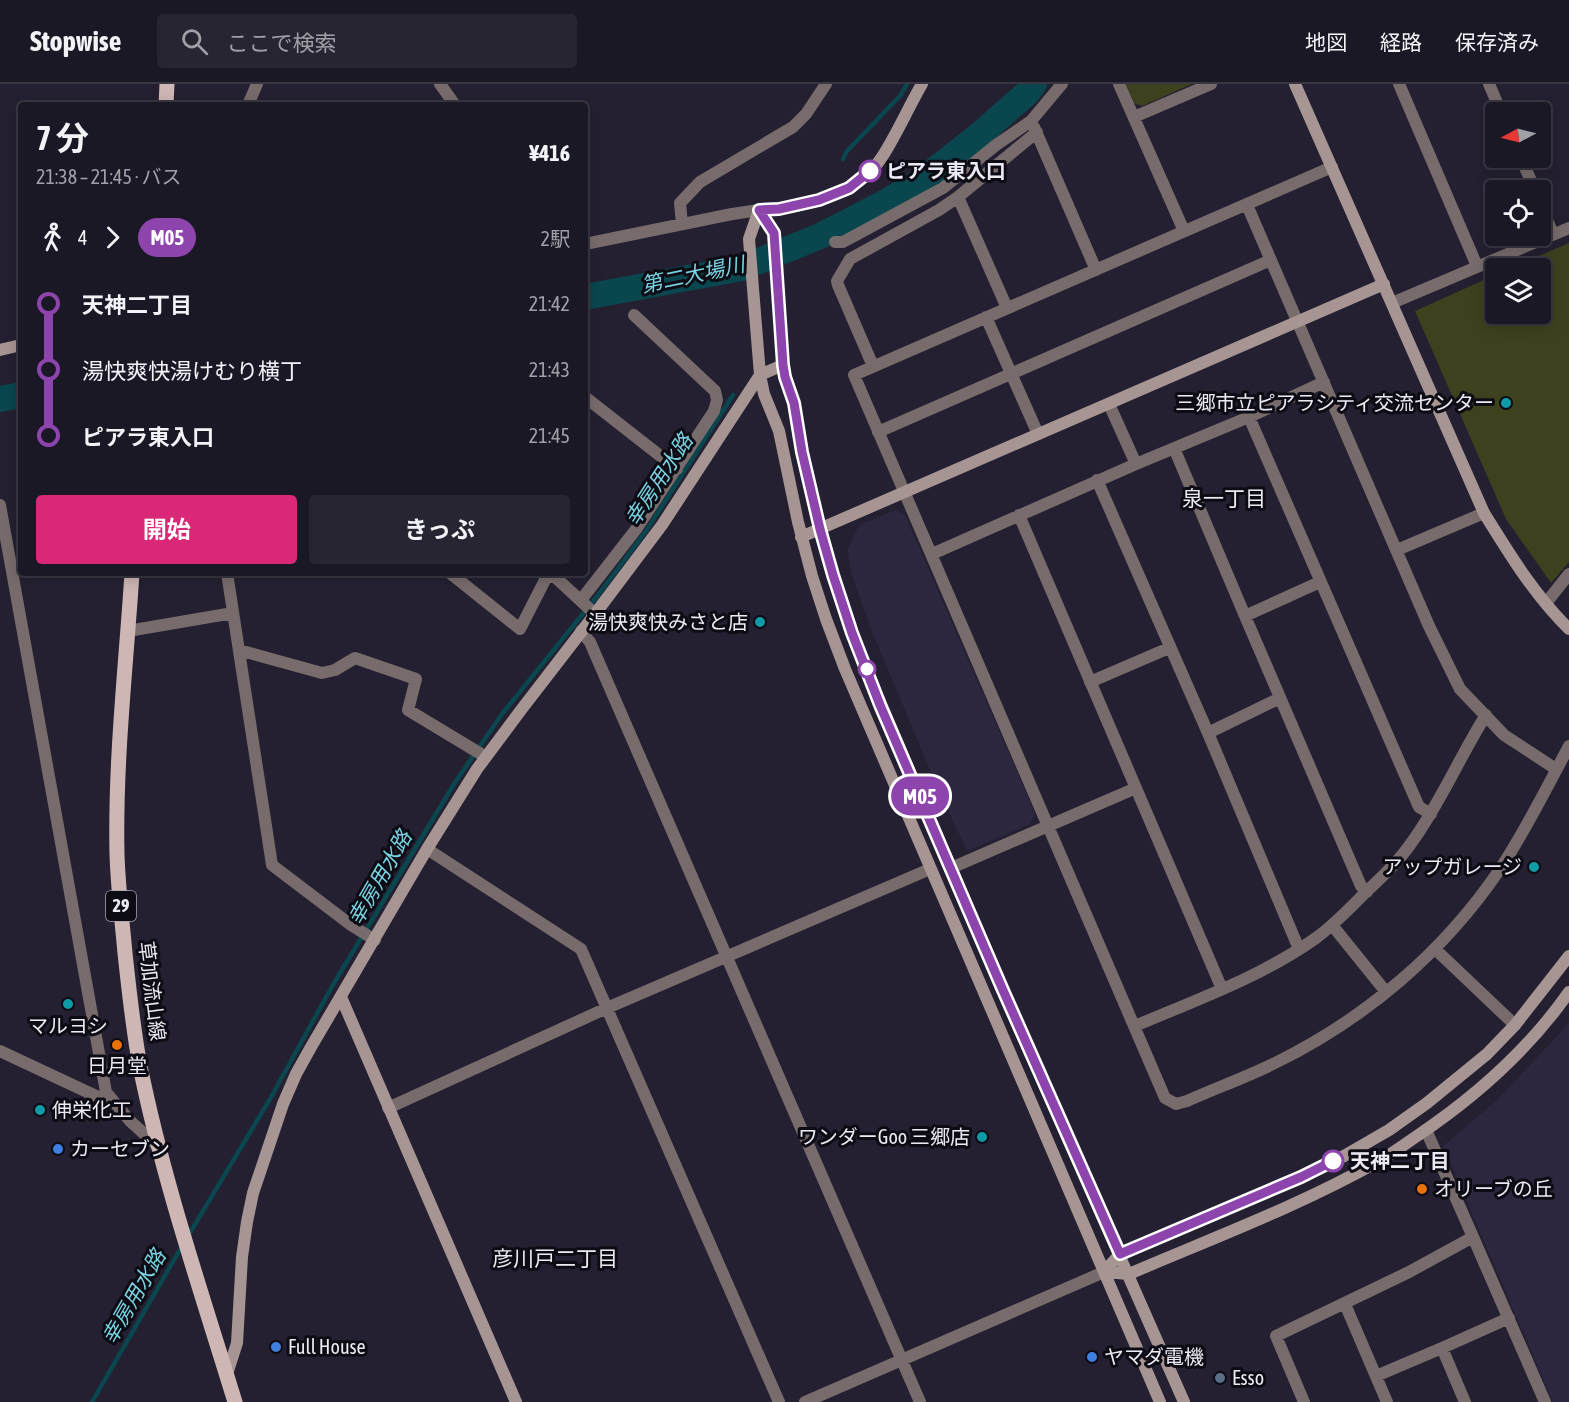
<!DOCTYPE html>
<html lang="ja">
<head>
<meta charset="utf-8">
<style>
  body { margin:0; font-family:"Asap Condensed","Noto Sans JP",sans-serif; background:#282532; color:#f1f3f6; height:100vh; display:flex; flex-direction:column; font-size:22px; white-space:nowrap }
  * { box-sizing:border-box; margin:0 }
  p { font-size:20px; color:#a0a0a7 }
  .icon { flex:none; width:33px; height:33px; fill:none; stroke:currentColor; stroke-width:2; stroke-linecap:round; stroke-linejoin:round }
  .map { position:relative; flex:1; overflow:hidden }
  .sheet { position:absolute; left:18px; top:18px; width:570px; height:474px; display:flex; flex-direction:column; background:#1b1825; border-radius:6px; box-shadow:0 3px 15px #0003,0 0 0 2px #393742 }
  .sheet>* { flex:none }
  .badge { padding:0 12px; border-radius:20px; font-size:21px; line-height:39px }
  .needle { width:39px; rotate:263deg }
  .tools { position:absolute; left:1485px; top:18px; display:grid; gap:12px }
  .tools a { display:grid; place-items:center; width:66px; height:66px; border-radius:6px; background:#1b1825; box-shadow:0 3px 15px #0003,0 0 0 2px #393742; font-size:30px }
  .map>.badge { position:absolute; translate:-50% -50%; box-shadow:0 0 0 3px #fff }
  .legs { display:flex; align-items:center; gap:9px; height:66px; padding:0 18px; font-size:20px }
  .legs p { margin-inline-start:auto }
  .summary { display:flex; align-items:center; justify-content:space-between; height:102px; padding:0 18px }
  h1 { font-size:33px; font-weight:700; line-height:45px }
  .button { display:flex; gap:12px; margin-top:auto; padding:12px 18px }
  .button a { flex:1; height:69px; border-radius:6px; background:#db2777; color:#fff; font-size:24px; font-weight:700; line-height:69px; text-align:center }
  .button a+a { background:#282532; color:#f1f3f6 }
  ul { padding:0 18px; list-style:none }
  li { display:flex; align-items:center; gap:21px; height:66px; font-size:22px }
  li i { display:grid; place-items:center; width:9px; height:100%; margin:0 8px; background:currentColor }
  li i::after { content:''; width:15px; height:15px; margin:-8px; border:4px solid; border-radius:50%; background:#1b1825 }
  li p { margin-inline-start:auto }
  li:first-child i { background:linear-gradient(#0000 50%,currentColor 0) }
  li:last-child i { background:linear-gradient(currentColor 50%,#0000 0) }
  header { display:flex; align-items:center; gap:36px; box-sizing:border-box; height:84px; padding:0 30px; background:#1b1825; border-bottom:2px solid #393742 }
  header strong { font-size:28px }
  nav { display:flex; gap:33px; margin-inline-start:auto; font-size:21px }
  .search { width:420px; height:54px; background:#282532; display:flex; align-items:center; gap:15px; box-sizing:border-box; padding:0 21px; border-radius:6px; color:#a0a0a7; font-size:22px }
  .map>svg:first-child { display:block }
</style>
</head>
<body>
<header>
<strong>Stopwise</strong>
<div class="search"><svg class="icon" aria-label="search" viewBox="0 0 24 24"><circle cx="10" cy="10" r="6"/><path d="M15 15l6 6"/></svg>ここで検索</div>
<nav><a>地図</a><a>経路</a><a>保存済み</a></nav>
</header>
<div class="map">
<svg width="1569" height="1318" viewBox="0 0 1569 1318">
  <rect width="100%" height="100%" fill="#242031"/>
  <path fill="#2c273e" d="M896,426L905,431L1035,729L1030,740L967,767L936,700L872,548L851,489L848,465L859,441Z
    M1569,937V1318H1553L1443,1062L1496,1017L1562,947Z"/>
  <path fill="#3e411e" d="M1126,0H1192L1142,22L1134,19Z
    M1569,159V478L1551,499L1506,435L1415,227L1495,191L1496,230H1540V184H1511Z"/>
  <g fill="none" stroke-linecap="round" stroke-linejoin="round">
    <path stroke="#0a464e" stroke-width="4.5" d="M843,75L847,67L900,12L907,0
      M188,1152L270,1015L334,899L454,700L502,630L598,511L646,447L733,311
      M92,1318L182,1162"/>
    <path stroke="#0a464e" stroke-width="26" d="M585,213L742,184L820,152L886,118L922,96L978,52L1027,9L1034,0
      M0,315L21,311"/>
    <path stroke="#776c6b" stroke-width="12" d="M440,0L455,21
      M1119,0L1184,147
      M1399,0L1477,182
      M1489,0L1501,28
      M248,21L257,0
      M1134,33L1211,0
      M1034,43L1096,186
      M1521,74L1535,106
      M1332,83L854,291L1165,1014L1176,1020L1187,1017C1216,1004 1247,993 1275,979C1365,935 1444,868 1500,785C1526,746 1547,703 1569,662
      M958,113L1007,224
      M1540,120L1553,150
      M1247,121L1429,542L1460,605L1504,651L1556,685
      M682,140L680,119L700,98L793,43L806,30L826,0
      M835,158H843L943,104L996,61L1031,37L1062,0
      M585,160L732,130L759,126
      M1392,219L1569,144
      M986,233L1038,350
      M873,282L838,201L837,197L850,175L939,126L958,113L1037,48
      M585,313L677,385
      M1109,320L1136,380
      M1249,333L1419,723L1431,730
      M878,348L1271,176
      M1174,364L1245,532L1361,802L1367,808
      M1097,396L1208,649L1299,865
      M0,421L106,1008L130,1037L159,1063
      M1019,431L1222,905
      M1397,466L1484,429
      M932,470L1136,380L1249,333L1324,298
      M227,489L272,781L351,841L375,856
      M450,489L520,545L546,494L554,492L595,530
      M581,516L637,444L714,327L717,316L715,307L634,231
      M1546,519L1569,490
      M1245,532L1320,498
      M128,547L233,529
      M581,547L590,558L920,1318
      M239,566L322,589L335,586L355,574L416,595L408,626L486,673
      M1090,598L1169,564
      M1208,649L1280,614
      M427,765L581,865L779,1318
      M951,784L1136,704
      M1332,841L1386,908
      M1435,865L1515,941
      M1135,942C1196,916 1261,893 1316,854C1334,841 1350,824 1366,808C1383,792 1399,777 1412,758C1441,718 1460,672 1486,631
      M0,967L96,1012L105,1015L110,1013
      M388,1024L607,924L930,785
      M1426,1046L1473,1153
      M1345,1220L1387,1318
      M1442,1264L1465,1318
      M1376,1292L1442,1264L1509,1234
      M805,1318L1104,1188
      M1304,1318L1276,1252L1409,1188L1473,1153L1545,1318"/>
    <path stroke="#a79593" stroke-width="12" d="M1295,0L1484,429C1509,469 1534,511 1569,545
      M759,126L774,149L783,281L785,293L794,319L802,368L820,445L833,491L852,549L881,620L1019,944L1184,1318
      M759,126L749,155L760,291L764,310L779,347L798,438L812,492L826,535L845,585L1160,1318
      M759,126C803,124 857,112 882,73C897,50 908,24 922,0
      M0,266L21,261
      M801,453L1384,200
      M341,913L516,1318
      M1104,1188L1120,1170L1301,1093L1344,1072L1389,1046L1427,1019L1487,970L1515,941L1569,872
      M1104,1188L1129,1190C1213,1154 1299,1122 1379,1077C1392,1070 1405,1060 1417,1052C1475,1013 1529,965 1569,908
      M227,1290L237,1259L242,1173L247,1138L253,1109L283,1020L296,990L311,963L427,765L477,685L521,626L595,530L662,441L760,291L783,281"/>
    <path stroke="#cdb6b3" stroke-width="15" d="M166,21L167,0
      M132,489C126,582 115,676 117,770C118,803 122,836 125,869C129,907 133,945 140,982C163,1096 201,1207 235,1318"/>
  </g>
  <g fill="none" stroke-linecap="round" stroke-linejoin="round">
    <defs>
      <path id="line-1" d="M870,87L849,104L819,116L779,125L759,126L774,149L783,281L785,293L794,319L802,368L820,445L833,491L852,549L880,621L1002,904L1120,1170L1301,1093L1333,1077"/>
    </defs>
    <use href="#line-1" stroke="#fff" stroke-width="14"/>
    <use href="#line-1" stroke="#8e44ad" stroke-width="9"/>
  </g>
  <g fill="#fff" stroke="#8e44ad" stroke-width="3">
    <circle cx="870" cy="87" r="10"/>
    <circle cx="867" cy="585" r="8"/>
    <circle cx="1333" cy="1077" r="10"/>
  </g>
  <g fill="#0f9aa8" stroke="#0d0b13" stroke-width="2">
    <circle cx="1506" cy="319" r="6"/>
    <circle cx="760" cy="538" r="6"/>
    <circle cx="1534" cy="783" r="6"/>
    <circle cx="68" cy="920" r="6"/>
    <circle cx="40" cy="1026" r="6"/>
    <circle cx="982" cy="1053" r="6"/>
  </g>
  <g fill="#e8710a" stroke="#0d0b13" stroke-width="2">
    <circle cx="117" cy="961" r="6"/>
    <circle cx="1422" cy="1105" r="6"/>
  </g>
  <g fill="#3f7fe0" stroke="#0d0b13" stroke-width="2">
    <circle cx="58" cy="1065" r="6"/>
    <circle cx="276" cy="1263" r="6"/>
    <circle cx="1092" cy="1273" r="6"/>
  </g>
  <circle fill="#5c6f8a" stroke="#0d0b13" stroke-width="2" cx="1220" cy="1294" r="6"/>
  <g text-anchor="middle" stroke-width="6" stroke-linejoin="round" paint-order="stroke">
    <rect fill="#0d0b13" stroke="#a8a6b0" stroke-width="1.5" x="106" y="807" width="30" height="30" rx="4.5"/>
    <g font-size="18" font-weight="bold" fill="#ebe9f4">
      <text x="121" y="828">29</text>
    </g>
    <g font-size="20" font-weight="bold" fill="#ebe9f4" stroke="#0d0b13" text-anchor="start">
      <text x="886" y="94">ピアラ東入口</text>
      <text x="1350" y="1084">天神二丁目</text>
    </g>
    <g font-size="20" fill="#ebe9f4" stroke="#0d0b13" text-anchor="start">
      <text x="1494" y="326" text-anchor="end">三郷市立ピアラシティ交流センター</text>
      <text x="748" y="545" text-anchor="end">湯快爽快みさと店</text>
      <text x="1522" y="790" text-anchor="end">アップガレージ</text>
      <text x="68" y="949" text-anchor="middle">マルヨシ</text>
      <text x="117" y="989" text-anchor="middle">日月堂</text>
      <text x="52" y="1033">伸栄化工</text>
      <text x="970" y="1060" text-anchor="end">ワンダーGoo 三郷店</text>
      <text x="70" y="1072">カーセブン</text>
      <text x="1434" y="1112">オリーブの丘</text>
      <text x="288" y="1270">Full House</text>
      <text x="1104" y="1280">ヤマダ電機</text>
      <text x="1232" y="1301">Esso</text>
    </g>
    <g font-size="20" fill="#ebe9f4" stroke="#0d0b13">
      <text transform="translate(152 907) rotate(83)" y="7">草加流山線</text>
    </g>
    <g font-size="21" font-style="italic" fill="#79d3e2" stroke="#0d0b13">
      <text transform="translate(693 191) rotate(-12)" y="7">第二大場川</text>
      <text transform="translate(659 396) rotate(-57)" y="7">幸房用水路</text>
      <text transform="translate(380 794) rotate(-60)" y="7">幸房用水路</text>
      <text transform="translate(134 1213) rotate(-60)" y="7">幸房用水路</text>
    </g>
    <g font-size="21" fill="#ebe9f4" stroke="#0d0b13">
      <text x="1224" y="422">泉一丁目</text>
      <text x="555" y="1182">彦川戸二丁目</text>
    </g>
  </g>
</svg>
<div class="tools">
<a><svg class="needle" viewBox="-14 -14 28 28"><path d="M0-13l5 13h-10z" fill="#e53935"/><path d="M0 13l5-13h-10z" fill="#a0a0a7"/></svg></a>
<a><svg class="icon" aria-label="locate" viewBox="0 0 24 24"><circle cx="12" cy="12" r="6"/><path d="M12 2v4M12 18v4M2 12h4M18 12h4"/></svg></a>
<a><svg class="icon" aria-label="layers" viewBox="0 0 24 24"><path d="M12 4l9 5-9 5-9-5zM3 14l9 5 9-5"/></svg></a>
</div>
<b class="badge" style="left:920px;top:712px;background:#8e44ad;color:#fff">M05</b>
<section class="sheet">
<div class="summary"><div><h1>7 分</h1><p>21:38 – 21:45 · バス</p></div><b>¥416</b></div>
<div class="legs"><svg class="icon" aria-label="walk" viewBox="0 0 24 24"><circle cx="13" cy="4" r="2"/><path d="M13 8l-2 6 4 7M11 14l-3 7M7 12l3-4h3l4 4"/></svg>4<svg class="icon" aria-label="forward" viewBox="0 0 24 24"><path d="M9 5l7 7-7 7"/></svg><b class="badge" style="background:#8e44ad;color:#fff">M05</b><p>2駅</p></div>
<ul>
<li><i style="color:#8e44ad"></i><b>天神二丁目</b><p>21:42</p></li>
<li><i style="color:#8e44ad"></i><span>湯快爽快湯けむり横丁</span><p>21:43</p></li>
<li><i style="color:#8e44ad"></i><b>ピアラ東入口</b><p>21:45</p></li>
</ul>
<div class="button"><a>開始</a><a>きっぷ</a></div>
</section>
</div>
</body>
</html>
